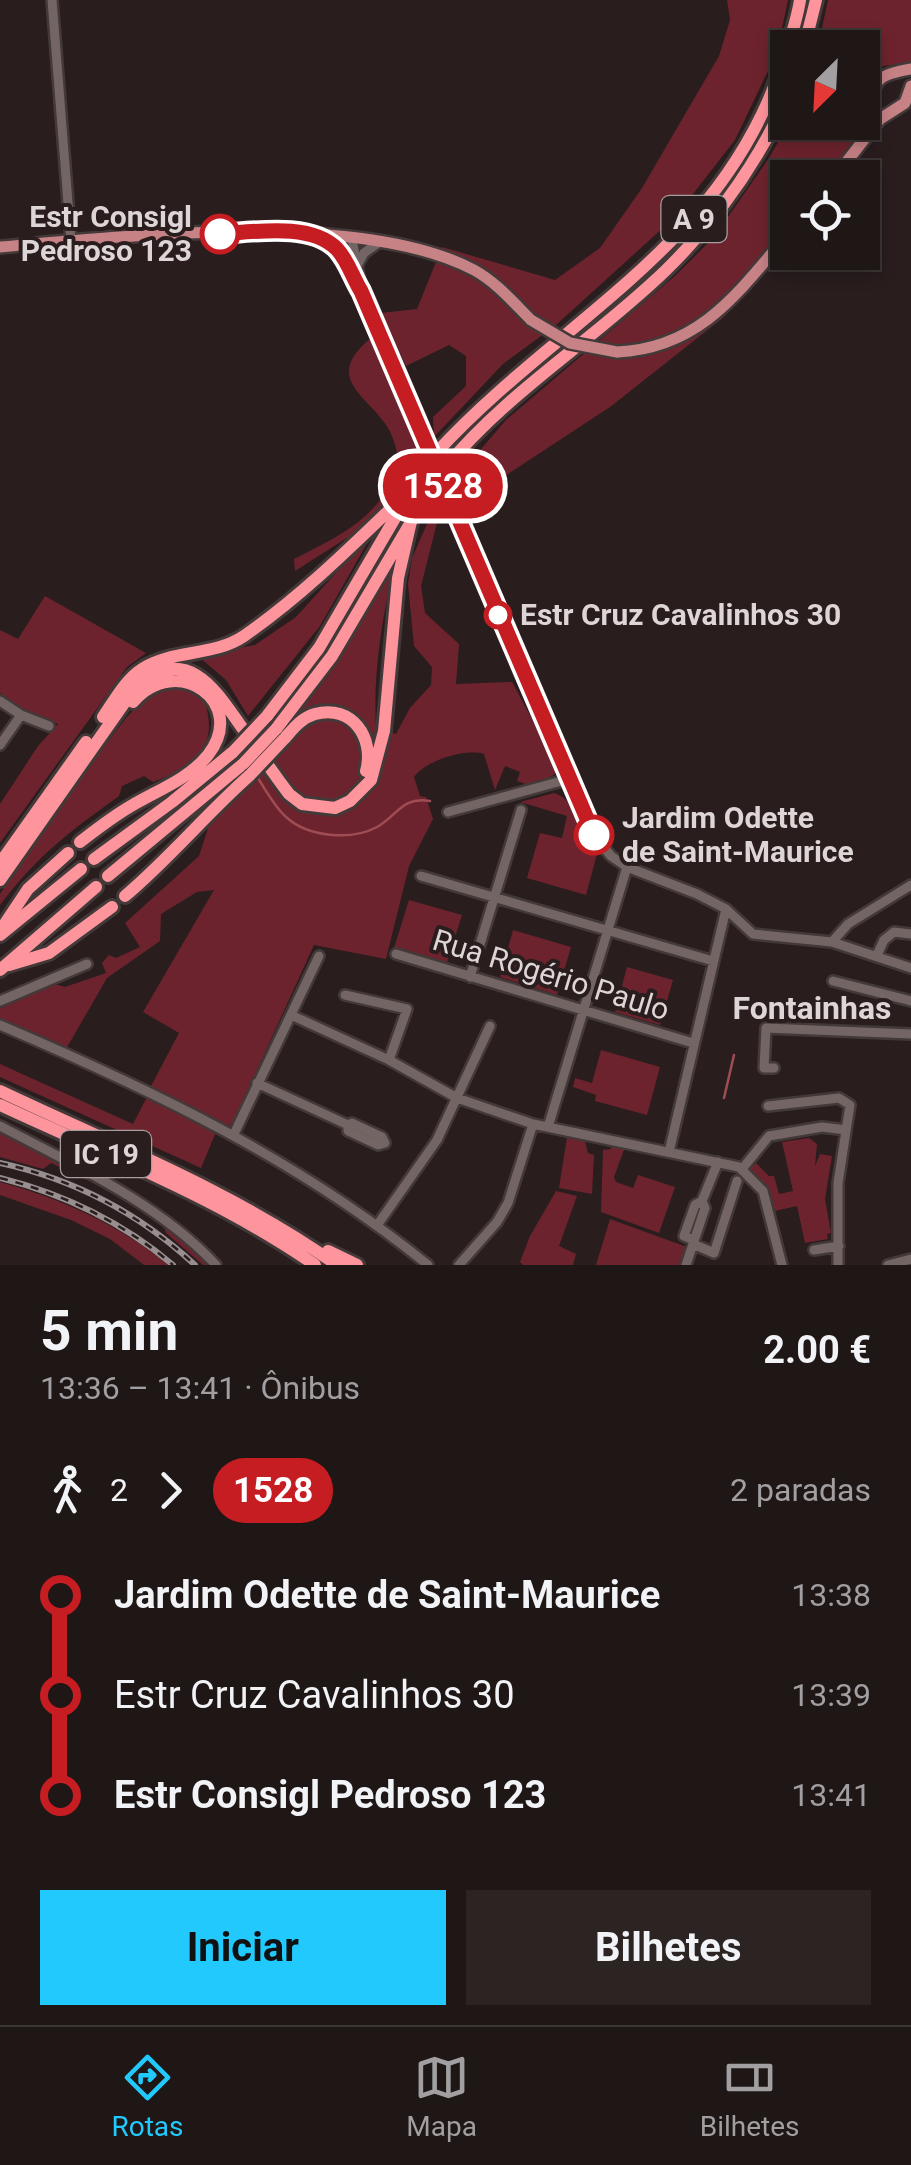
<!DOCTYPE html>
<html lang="pt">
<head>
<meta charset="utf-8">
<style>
  body { margin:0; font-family:Roboto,sans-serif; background:#2c2323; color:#f1f3f6; height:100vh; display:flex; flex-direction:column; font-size:38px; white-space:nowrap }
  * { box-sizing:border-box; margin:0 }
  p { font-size:32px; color:#a19fa1 }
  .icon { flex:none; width:55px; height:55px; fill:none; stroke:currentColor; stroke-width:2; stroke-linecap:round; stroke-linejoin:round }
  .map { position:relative; height:1265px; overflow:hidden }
  .drawer { display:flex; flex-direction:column; background:#1f1616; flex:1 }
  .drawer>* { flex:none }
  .badge { padding:0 20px; border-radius:32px; font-size:35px; line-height:65px }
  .needle { width:65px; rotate:204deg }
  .tools { position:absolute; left:770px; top:30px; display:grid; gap:20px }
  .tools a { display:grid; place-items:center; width:110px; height:110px; border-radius:0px; background:#1f1616; box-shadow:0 5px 15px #0003,0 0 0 2px #3c3535; font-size:50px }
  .map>.badge { position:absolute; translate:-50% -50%; box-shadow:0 0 0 5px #fff }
  .legs { display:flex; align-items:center; gap:15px; height:110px; padding:0 40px; font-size:32px }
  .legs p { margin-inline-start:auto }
  .overview { display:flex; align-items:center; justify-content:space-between; height:170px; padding:0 40px }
  h1 { font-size:55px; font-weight:700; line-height:75px }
  .primary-button { display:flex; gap:20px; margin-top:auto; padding:20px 40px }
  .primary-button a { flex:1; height:115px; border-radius:0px; background:#22c9fd; color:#111; font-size:40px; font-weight:700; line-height:115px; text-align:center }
  .primary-button a+a { background:#2c2323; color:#f1f3f6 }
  ul { padding:0 40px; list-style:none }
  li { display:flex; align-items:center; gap:35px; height:100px; font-size:38px }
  li i { display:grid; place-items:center; width:15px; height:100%; margin:0 12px; background:currentColor }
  li i::after { content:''; width:25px; height:25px; margin:-12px; border:8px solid; border-radius:50%; background:#1f1616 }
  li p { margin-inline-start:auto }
  li:first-child i { background:linear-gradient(#0000 50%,currentColor 0) }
  li:last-child i { background:linear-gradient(currentColor 50%,#0000 0) }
  .menu { display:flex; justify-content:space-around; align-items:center; height:140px; border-top:2px solid #3c3535; background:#1f1616; font-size:28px; color:#a19fa1 }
  .menu a { display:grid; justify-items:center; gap:5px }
  .menu .on { color:#22c9fd }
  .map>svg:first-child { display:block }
</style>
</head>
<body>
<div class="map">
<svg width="911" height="1265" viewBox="0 0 911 1265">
  <rect width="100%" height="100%" fill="#291d1e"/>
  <path fill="#6d232d" d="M727,0H788L777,52L735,140L675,217L556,325L503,364L434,437L433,417L466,386V356L449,345L406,366L381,313L417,309L442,247L555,280L600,248L642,188L719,56L730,20Z
    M828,0H911V63L883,66L868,78L864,124L832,177L788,178L787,239L724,317L610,407L461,505L451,484L506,420L676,275L714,237L769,158L789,123L862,122V48L818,47Z
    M371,338L421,450L388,503L364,527L295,571L294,559C343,534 376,520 400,466C397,453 395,440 388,428C369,396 321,379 371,338Z
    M438,499L441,507L421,586L425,613L459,644L456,684L512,682L558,767L554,775L531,786L517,781L520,772L505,766L495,790L484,754C465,748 425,761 414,777L420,796L426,797L433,819L409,866L386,959L314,945L231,1127L150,1088L179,1033L143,1012L214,890L197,892L161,914L160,941L107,978L66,1049L0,1020V1006L55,984L65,987L106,973L102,963L109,955L116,958L140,947L125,923L199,856L212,816L329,675L395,557C383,620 373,664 376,729L396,734L410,708L431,685L432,667L414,646L408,584L412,558Z
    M374,531L320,626L248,716L226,680L198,656L255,645L296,617Z
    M45,596L146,653L127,667L0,843V804L38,746L58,724L23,709L0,693V630L18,639Z
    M184,685L203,697C221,745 197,766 153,782L144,776L122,786L119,796C68,833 38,855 0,905V894L52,815L126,718L153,690Z
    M554,793C574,797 586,836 597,854L586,895L527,878L540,833L562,838L567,816L520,802Z
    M409,900L462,915L447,963L394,948Z
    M513,930L571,947L557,995L500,977Z
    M627,967L673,980L660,1025L615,1012Z
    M601,1050L660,1067L647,1115L595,1101L596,1095L573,1087L575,1078L592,1083Z
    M0,1064L133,1124L147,1097L216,1132L201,1168L0,1077Z
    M0,1128C72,1168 154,1203 210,1265H203L166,1233L164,1227L113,1192L51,1163L43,1169L0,1157Z
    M567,1137L585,1141L588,1153L594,1155L592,1194L559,1188Z
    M809,1138L817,1144L815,1166L820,1154L832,1156L825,1199L831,1233L827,1234L828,1239L805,1243L797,1206L775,1211L768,1188L749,1169L756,1163L769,1176H774L779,1194L793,1191L782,1142Z
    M612,1143L625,1147L614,1177L616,1182L633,1188L638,1175L675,1187L659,1233L601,1212L603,1150L611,1149Z
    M0,1182C60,1198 120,1225 168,1265H144L110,1239L71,1220L0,1195Z
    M556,1191L577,1196L559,1246L576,1254L573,1265H523L520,1262L530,1236Z
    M610,1219L687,1247L681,1265H596Z"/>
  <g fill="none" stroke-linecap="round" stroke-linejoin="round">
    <path stroke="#a04c53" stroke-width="2.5" d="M258,778C266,791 275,807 286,817C308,837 351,841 377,827C397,816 402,796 430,801
      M724,1098L734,1055"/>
    <defs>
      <path id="minor" d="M52,0L71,241
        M317,237L336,249L361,291L596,838L611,856L627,867L697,894L726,909L753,934L832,942L911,968
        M352,239L361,288
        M358,264L364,253L378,243
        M0,701L21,715L49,726
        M0,745L21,715
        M448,812L569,779
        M421,876L713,961
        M832,942L848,924L911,885
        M396,954L693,1043
        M877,955L884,940L894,932L911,934
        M470,977L521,810
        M833,981L911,1001
        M345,995L407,1009L389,1060
        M0,1001L87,964
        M291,1015L389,1060L457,1098L533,1124L739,1167L763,1191L782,1265
        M0,1025C152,1090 299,1160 428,1265
        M774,1068H764L766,1028L911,1034
        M257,1083L348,1125V1131L378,1145L385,1143L382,1137L352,1123L348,1125
        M768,1106L839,1098L850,1105L838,1183V1265
        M0,1126C74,1165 158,1203 216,1265
        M548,1127L627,867
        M234,1134L319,956
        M669,1152L726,909
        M742,1169L769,1136L822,1127L846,1130
        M378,1224L437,1140L490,1026
        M694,1240L684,1236L695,1205L702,1201
        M693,1244L714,1253L737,1181
        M814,1250L839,1246
        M459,1265L497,1222L508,1203L533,1124
        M686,1265L705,1208L702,1201L718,1162
        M888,1265L911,1259"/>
      <path id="major" d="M869,127C878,88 862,77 911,69
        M834,178L880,119L905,103L911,86
        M0,247C127,236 361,210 474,270C496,282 513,302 531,320
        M617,352C700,348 738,293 788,234"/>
      <path id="highway" d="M804,48L816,0
        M436,453C561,317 724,248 784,59C790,39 797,20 800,0
        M444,469C508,391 594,340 666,270C718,219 758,162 788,96
        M267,716L319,648L426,465
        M103,717C114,701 125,680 142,669C173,649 213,657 244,636C303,595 355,543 407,493
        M276,729L332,656L434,483
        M284,739C293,729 301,718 315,714C352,704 375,738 366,771
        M80,842C97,829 112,817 131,806C156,791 189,779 208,755C249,703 177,651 133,702
        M94,859L172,802L233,752
        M0,863L86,742
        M108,876L243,764
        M0,880L139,682C191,646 216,691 243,729C258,751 273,773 289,794L302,804L335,808L350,801L371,780L384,731L398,578L413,513
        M125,896C170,858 206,814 250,775
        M4,925L28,889L68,853
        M0,935L81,869
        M9,965L49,953L112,907
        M0,970L96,887
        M0,1091C114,1145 234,1192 337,1265
        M0,1105C105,1154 219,1198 315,1265
        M328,1251L357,1265"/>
    </defs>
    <use href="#minor" stroke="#433939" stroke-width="14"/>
    <use href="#major" stroke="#433939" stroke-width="16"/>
    <use href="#highway" stroke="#433939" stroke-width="18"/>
    <use href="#minor" stroke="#746565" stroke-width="9"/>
    <use href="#major" stroke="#c78286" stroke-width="11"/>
    <use href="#highway" stroke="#fe959c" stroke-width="12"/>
    <defs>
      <path id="rail" d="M0,1163C73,1179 140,1214 195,1265
        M0,1178C64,1194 122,1222 173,1265"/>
    </defs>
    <use href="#rail" stroke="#988e8f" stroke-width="6"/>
    <use href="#rail" stroke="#291d1e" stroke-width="2.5" stroke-dasharray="8" stroke-linecap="butt"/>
    <defs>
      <path id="major-bridge" d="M531,320L570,343L617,352"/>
      <path id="highway-bridge" d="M426,465L436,453
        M434,483L444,469
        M233,752L267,716
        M243,764L276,729
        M250,775L284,739"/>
    </defs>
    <use href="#major-bridge" stroke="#433939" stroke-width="16" stroke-linecap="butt"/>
    <use href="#highway-bridge" stroke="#433939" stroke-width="18" stroke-linecap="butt"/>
    <use href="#major-bridge" stroke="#c78286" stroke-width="11"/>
    <use href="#highway-bridge" stroke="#fe959c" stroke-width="12"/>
  </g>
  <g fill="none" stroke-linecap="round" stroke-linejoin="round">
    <defs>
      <path id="line-1" d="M220,234C254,232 311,222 337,249C348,261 353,278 361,291L594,835"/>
    </defs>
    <use href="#line-1" stroke="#fff" stroke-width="22"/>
    <use href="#line-1" stroke="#c61d23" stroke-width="15"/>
  </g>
  <g fill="#fff" stroke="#c61d23" stroke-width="5">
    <circle cx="220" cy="234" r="18"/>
    <circle cx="498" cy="615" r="12"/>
    <circle cx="594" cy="835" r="18"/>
  </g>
  <g text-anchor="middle" stroke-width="8" stroke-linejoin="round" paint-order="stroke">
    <g fill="#291d1e" stroke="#a89e9f" stroke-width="2.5">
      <rect x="661.5" y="196" width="65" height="46" rx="8"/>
      <rect x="61" y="1131" width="90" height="46" rx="8"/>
    </g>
    <g font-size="28" font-weight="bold" fill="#ded6d6">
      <text x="694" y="229">A 9</text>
      <text x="106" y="1164">IC 19</text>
    </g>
    <g font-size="30" font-weight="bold" fill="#ded6d6" stroke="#291d1e" text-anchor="start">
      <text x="192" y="227" text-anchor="end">Estr Consigl<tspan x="192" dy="34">Pedroso 123</tspan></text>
      <text x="520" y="625">Estr Cruz Cavalinhos 30</text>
      <text x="622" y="828">Jardim Odette<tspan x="622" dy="34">de Saint-Maurice</tspan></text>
    </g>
    <g font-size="30" fill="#ded6d6" stroke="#291d1e">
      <text transform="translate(551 975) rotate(17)" y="10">Rua Rogério Paulo</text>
    </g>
    <g font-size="32" font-weight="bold" fill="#ded6d6" stroke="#291d1e">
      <text x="812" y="1019">Fontainhas</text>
    </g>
  </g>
</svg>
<div class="tools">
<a><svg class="needle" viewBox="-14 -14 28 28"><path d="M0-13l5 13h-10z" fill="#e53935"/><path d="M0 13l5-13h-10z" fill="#a19fa1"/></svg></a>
<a><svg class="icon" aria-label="locate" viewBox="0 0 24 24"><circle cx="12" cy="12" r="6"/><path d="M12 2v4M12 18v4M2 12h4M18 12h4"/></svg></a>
</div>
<b class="badge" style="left:443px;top:486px;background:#c61d23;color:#fff">1528</b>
</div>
<section class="drawer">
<div class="overview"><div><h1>5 min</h1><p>13:36 – 13:41 · Ônibus</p></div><b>2.00 €</b></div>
<div class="legs"><svg class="icon" aria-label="walk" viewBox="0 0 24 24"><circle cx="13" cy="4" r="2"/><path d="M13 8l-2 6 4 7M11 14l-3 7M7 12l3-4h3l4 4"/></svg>2<svg class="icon" aria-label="forward" viewBox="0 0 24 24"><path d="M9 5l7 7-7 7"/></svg><b class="badge" style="background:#c61d23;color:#fff">1528</b><p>2 paradas</p></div>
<ul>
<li><i style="color:#c61d23"></i><b>Jardim Odette de Saint-Maurice</b><p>13:38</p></li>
<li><i style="color:#c61d23"></i><span>Estr Cruz Cavalinhos 30</span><p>13:39</p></li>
<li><i style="color:#c61d23"></i><b>Estr Consigl Pedroso 123</b><p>13:41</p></li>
</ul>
<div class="primary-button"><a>Iniciar</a><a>Bilhetes</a></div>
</section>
<nav class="menu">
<a class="on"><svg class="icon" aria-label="directions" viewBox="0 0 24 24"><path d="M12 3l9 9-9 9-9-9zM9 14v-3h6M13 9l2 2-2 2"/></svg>Rotas</a>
<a><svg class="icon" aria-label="map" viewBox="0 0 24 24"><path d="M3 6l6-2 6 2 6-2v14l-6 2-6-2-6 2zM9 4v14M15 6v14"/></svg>Mapa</a>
<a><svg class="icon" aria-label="tickets" viewBox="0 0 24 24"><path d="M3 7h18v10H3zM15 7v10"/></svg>Bilhetes</a>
</nav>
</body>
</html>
